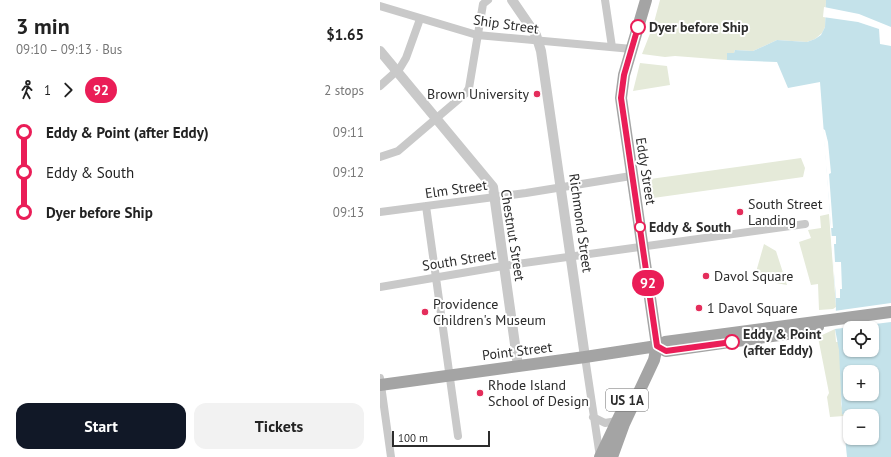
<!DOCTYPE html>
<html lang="en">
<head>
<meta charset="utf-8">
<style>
  body { margin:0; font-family:"PT Sans",sans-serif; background:#f2f2f2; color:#222; height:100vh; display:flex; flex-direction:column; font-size:15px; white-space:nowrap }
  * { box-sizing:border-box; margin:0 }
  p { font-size:13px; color:#767676 }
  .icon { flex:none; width:22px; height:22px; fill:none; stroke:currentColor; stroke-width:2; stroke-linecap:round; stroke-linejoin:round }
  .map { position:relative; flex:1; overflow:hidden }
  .sheet { display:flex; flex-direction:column; background:#fff; width:380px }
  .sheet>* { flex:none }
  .badge { padding:0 8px; border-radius:13px; font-size:14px; line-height:26px }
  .tools { position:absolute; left:463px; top:321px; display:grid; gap:8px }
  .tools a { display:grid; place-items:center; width:36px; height:36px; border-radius:8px; background:#fff; box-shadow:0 1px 3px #0004; font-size:20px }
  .scale { position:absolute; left:12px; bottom:10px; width:98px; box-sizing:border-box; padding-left:4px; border:2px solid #2c2c2c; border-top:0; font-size:11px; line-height:14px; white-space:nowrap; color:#2c2c2c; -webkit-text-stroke:3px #fff; paint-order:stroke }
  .map>.badge { position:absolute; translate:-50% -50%; box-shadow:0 0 0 2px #fff }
  .legs { display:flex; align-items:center; gap:6px; height:44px; padding:0 16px; font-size:13px }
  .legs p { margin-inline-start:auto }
  .summary { display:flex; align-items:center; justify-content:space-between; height:68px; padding:0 16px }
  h1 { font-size:22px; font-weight:700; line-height:30px }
  .primary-button { display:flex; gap:8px; margin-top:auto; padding:8px 16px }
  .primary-button a { flex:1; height:46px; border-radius:12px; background:#111827; color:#fff; font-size:16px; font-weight:700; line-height:46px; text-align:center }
  .primary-button a+a { background:#f2f2f2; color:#222 }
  ul { padding:0 16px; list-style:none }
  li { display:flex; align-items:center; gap:14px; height:40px; font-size:15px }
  li i { display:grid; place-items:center; width:6px; height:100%; margin:0 5px; background:currentColor }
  li i::after { content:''; width:10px; height:10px; margin:-5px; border:3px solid; border-radius:50%; background:#fff }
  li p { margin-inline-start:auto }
  li:first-child i { background:linear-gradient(#0000 50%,currentColor 0) }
  li:last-child i { background:linear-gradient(currentColor 50%,#0000 0) }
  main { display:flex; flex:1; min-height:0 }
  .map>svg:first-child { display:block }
</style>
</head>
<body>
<main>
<section class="sheet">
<div class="summary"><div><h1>3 min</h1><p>09:10 – 09:13 · Bus</p></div><b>$1.65</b></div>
<div class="legs"><svg class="icon" aria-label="walk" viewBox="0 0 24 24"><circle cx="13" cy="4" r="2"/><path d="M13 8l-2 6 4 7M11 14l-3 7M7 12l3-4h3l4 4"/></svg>1<svg class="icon" aria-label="forward" viewBox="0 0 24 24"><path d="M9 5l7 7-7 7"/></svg><b class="badge" style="background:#ea1d57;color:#fff">92</b><p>2 stops</p></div>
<ul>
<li><i style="color:#ea1d57"></i><b>Eddy &amp; Point (after Eddy)</b><p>09:11</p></li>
<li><i style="color:#ea1d57"></i><span>Eddy &amp; South</span><p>09:12</p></li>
<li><i style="color:#ea1d57"></i><b>Dyer before Ship</b><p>09:13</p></li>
</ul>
<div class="primary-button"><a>Start</a><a>Tickets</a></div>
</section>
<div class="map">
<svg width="511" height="457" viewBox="0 0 511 457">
  <rect width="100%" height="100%" fill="#fff"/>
  <path fill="#e5ead9" d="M280,0H446L445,27L442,33L435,39L427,42L397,40L373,51L355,50L354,53H347V60L295,56L285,57L262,54L273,26Z
    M260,63L287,66L290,85L253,91Z
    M421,158L425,168L423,177L266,199L263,180Z
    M449,214L456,307L453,309L439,310L438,284L431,285L419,242L431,238L428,230L441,228L440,216Z
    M384,244L396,251L407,285L374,279Z
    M455,329L456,342H461V404L464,416L450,417L447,397L449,393L438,337Z"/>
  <path fill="#c4e2ea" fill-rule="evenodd" d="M446,0H511V457H467L464,428L467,427C466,423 467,416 462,414L459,350L455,329L456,307L453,253L440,82L408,88L397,62L347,60V53H354L355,50L373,51L397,40L427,42L435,39L441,35L445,27ZM470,328H492V350H470ZM470,372H492V394H470ZM470,416H492V438H470Z"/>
  <path fill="#fff" d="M444,7L479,14L511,27V46L500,44L499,29L478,22L443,17Z
    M443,129L445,130L448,142L451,173L449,174L453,228H451Z
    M451,236H456V244H454L455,262H461L462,289H460V298H456Z
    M511,303V322L455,329L454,311Z"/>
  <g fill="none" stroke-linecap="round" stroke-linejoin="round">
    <path stroke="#c9c9c9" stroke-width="8" d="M225,0L232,47
      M0,6L97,35L252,49
      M0,86L20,68L26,58L40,19
      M0,157L18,151L86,93L89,88L103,4L108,0
      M46,206L78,436
      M0,212L146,193L251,176
      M0,287L123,266L425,224
      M205,357L220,457
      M0,378L11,457
      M213,417L225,423L237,421"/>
    <path stroke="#c9c9c9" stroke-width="10" d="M132,0L156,35L161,51L205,357
      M0,51L113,187L138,366"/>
    <path stroke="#a4a4a4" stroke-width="12" d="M277,346L286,351L421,332L438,327
      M0,385L205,357L277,346L285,342L511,312
      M220,457L240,415
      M232,457L244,424L274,360L277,346L241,98L244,75L266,0"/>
  </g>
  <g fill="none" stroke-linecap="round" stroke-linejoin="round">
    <defs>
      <path id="line-1" d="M258,27L244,75L241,98L277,346L286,351L352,342"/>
    </defs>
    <use href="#line-1" stroke="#fff" stroke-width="9"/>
    <use href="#line-1" stroke="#ea1d57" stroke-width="6"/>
  </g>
  <g fill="#fff" stroke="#ea1d57" stroke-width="2">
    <circle cx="258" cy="27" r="7"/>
    <circle cx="260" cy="227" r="5"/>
    <circle cx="352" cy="342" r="7"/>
  </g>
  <g fill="#e42d5b" stroke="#fff" stroke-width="1.5">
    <circle cx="157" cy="94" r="4"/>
    <circle cx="360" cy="212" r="4"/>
    <circle cx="326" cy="276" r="4"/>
    <circle cx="319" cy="308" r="4"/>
    <circle cx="45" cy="312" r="4"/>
    <circle cx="100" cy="393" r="4"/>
  </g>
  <g text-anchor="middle" stroke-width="4" stroke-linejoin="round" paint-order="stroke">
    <rect fill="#fff" stroke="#6b6b6b" stroke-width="1" x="226" y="389" width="42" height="22" rx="3"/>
    <g font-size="13" font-weight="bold" fill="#2c2c2c">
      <text x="247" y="405">US 1A</text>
    </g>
    <g font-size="14" fill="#2c2c2c" stroke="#fff">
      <text transform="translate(126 24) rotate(8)" y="5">Ship Street</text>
      <text transform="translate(266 171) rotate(81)" y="5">Eddy Street</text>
      <text transform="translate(76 189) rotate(-8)" y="5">Elm Street</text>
      <text transform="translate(201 223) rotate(82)" y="5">Richmond Street</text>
      <text transform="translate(133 235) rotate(81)" y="5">Chestnut Street</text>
      <text transform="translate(79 260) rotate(-9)" y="5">South Street</text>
      <text transform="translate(137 351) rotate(-7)" y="5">Point Street</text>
    </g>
    <g font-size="14" font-weight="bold" fill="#2c2c2c" stroke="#fff" text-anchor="start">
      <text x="269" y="32">Dyer before Ship</text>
      <text x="269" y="232">Eddy &amp; South</text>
      <text x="363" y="339">Eddy &amp; Point<tspan x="363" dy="16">(after Eddy)</tspan></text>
    </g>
    <g font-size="14" fill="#2c2c2c" stroke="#fff" text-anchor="start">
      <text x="149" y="99" text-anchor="end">Brown University</text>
      <text x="368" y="209">South Street<tspan x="368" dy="16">Landing</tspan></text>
      <text x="334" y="281">Davol Square</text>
      <text x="53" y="309">Providence<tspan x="53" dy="16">Children's Museum</tspan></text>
      <text x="327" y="313">1 Davol Square</text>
      <text x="108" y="390">Rhode Island<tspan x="108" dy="16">School of Design</tspan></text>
    </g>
  </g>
</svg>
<div class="tools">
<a><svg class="icon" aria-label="locate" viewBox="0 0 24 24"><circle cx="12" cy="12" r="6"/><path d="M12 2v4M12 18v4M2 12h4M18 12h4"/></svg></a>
<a>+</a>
<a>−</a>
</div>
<div class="scale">100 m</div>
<b class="badge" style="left:268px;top:283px;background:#ea1d57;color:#fff">92</b>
</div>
</main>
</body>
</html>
